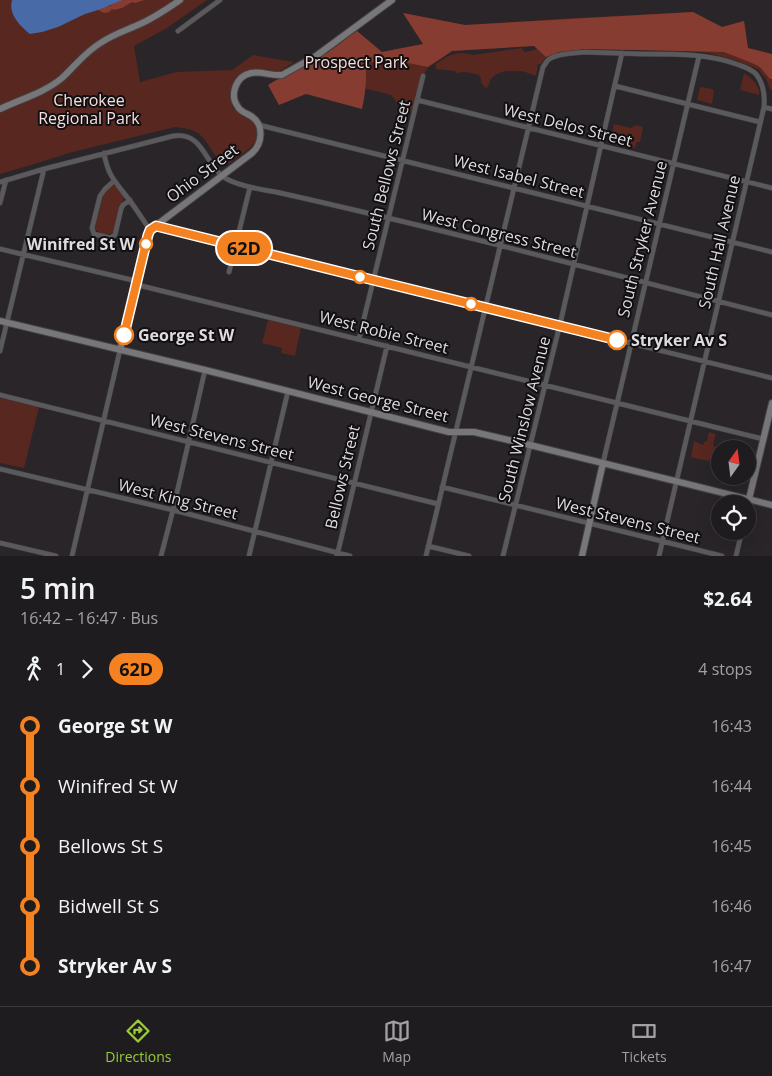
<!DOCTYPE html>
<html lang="en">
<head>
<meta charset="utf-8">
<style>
  body { margin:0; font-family:"Open Sans",sans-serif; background:#2c292c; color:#f1f3f6; height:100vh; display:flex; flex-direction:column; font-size:19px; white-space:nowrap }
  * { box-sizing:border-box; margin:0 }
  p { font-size:16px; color:#a1a1a4 }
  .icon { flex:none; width:28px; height:28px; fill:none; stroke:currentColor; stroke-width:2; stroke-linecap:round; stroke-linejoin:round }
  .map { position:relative; height:556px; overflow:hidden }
  .panel { display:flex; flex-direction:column; background:#1f1c1f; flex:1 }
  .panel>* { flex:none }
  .badge { padding:0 10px; border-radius:16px; font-size:18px; line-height:32px }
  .needle { width:32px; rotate:14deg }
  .buttons { position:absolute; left:711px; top:440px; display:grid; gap:10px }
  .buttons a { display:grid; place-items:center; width:45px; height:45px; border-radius:50%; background:#1f1c1f; box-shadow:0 5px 20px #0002,0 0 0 1px #3c3a3d; font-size:25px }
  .map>.badge { position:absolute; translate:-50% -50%; box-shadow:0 0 0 2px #fff }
  .legs { display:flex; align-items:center; gap:8px; height:55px; padding:0 20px; font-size:16px }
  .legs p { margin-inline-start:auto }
  .summary { display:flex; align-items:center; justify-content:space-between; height:85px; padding:0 20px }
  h1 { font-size:28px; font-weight:600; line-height:38px }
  ul { padding:0 20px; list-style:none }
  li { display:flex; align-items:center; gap:18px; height:60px; font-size:19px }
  li i { display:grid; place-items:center; width:8px; height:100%; margin:0 6px; background:currentColor }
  li i::after { content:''; width:12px; height:12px; margin:-6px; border:4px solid; border-radius:50%; background:#1f1c1f }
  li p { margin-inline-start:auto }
  li:first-child i { background:linear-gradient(#0000 50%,currentColor 0) }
  li:last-child i { background:linear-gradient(currentColor 50%,#0000 0) }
  .dock { display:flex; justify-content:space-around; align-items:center; height:70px; border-top:1px solid #3c3a3d; background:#1f1c1f; font-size:14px; color:#a1a1a4 }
  .dock a { display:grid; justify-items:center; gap:2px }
  .dock .on { color:#9acb34 }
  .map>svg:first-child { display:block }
</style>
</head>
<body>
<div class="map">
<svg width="772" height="556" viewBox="0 0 772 556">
  <rect width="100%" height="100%" fill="#292529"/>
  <path fill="#572720" d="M0,0H207L167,28L134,46L140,82L176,72L232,70L253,55L294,62L275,74L259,71L236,79L230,91L233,108L252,120L258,132L257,140L249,149L228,164C215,163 209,141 198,133C191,129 184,128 175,127L69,153L41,162L0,174Z
    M693,12L722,27L744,21L748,48L772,54V90L770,89L766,79L758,69L734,60L709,53L679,50L585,49L559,52L546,57L541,64H538L536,76L522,71C518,72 515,71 510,71C499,71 490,76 488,87L485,88L481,83V79L479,75L465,72L456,73L455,71L436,69V64C448,55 457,50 473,55L521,48L525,52L538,49L534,46L452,51L435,63L430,64L423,76L414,114L404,111L391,95L296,71L319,58L357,31L382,52L423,44L403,13L465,25L574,18Z
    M744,73C751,78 761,86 759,95L740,90Z
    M700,87L708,88L714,90L712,104L697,100Z
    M614,124L631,128L636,125L643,127L640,142H637L635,148L623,145L625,136L618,133L612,134Z
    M112,186H116L124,195V198L119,208L114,231C109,238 97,234 94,227L102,194Z
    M268,320L301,328L295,356L281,353L282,348L262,343Z
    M0,398L39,407L24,468L0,463Z
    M709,432L716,434L713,444V446L719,448L718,454H716L714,461L702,460L691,457L694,441L703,445L704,442L707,441Z"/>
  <path fill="#863c31" d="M116,0H144L135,3L132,2L122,8L114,10L112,9L109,12L104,13L98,10L97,8L107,5L111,6V3Z
    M693,12L722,27L744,21L748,48L772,54V79H770L760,67L752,63L724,52L585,49L559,52L546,57L534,46L452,51L428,67L403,62L382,63L365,61C367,79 366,91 362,109L306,94L279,105L268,85C283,75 301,69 318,59C331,51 344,40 357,31L382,52L423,44L403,13L465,25Z"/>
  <path fill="#486aa7" d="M12,0H122L98,10L85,14L58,27L42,32L30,34C20,26 8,14 12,0Z"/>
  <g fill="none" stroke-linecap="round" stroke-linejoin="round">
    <defs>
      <path id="street" d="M178,31L220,0
        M615,86L760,122
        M417,100L772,188
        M764,107L772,109
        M259,125L772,252
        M104,153C108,177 116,182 130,201C137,210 143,220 150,230
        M114,181L105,189L100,196L92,228L94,234L110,238L115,235L121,209L123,205L130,200
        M0,182L44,169L173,136C204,131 205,166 225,178C236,185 263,190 276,192C442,229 607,273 772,315
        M0,203L6,180
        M156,225L373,280L772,378
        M0,249L132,280L142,286L763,439
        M229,272L250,187
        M359,339L423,76
        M0,351L44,169
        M0,395L438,504
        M603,463L699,56
        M0,469L173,510L350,556
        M442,487L722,556
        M748,507L749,499
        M0,543L56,556
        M428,546L469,556
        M72,556L120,350
        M161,556L173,510L205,370
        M249,556L288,391
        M337,556L387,346
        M426,556L543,67C545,65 546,62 548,60C556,53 576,53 586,52C604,53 622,53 640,54C674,54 707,53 739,65C745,67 752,70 756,74C764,84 765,95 764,107L659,556
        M503,556L561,320L622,53
        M736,556L742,531"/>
      <path id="secondary" d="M0,109C21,99 44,93 62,78C75,66 86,51 102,42C114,34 127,30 140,24C154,18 167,9 180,0
        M0,321L205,370L449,432H474L530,445L772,505
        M120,350L150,230L252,153C263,143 264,124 251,116C246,113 241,112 238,107C229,95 236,76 251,73C261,71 272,76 282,75L316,56L392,0
        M749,499L772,403
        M582,556L603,463"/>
    </defs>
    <use href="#street" stroke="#464246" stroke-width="5.5"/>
    <use href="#secondary" stroke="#464246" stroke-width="8"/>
    <use href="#street" stroke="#5a5a5c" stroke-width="4.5"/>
    <use href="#secondary" stroke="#77777a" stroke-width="6"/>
  </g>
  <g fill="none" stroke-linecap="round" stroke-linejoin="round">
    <defs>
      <path id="line-1" d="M124,335L148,235L150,230L156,226L373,280L617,340"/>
    </defs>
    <use href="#line-1" stroke="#fff" stroke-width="11"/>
    <use href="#line-1" stroke="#f58220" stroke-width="8"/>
  </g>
  <g fill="#fff" stroke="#f58220" stroke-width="2.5">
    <circle cx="146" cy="244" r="6"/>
    <circle cx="360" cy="277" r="6"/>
    <circle cx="471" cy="304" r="6"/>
    <circle cx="124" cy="335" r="9"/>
    <circle cx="617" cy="340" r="9"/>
  </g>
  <g text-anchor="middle" stroke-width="4" stroke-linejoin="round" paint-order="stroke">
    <g font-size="16" fill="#f6deda" stroke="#110f11">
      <text x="356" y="68">Prospect Park</text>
      <text x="89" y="106">Cherokee<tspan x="89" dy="18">Regional Park</tspan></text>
    </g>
    <g font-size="16" fill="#dedcde" stroke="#110f11">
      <text transform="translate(568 125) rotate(14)" y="6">West Delos Street</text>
      <text transform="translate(202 173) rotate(-37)" y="6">Ohio Street</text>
      <text transform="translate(386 175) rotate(-76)" y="6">South Bellows Street</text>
      <text transform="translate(519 176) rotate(14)" y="6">West Isabel Street</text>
      <text transform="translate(499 233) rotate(14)" y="6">West Congress Street</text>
      <text transform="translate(642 239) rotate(-76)" y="6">South Stryker Avenue</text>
      <text transform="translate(719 242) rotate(-77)" y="6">South Hall Avenue</text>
      <text transform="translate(384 332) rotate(14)" y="6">West Robie Street</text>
      <text transform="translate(378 399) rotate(14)" y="6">West George Street</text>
      <text transform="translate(524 419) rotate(-76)" y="6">South Winslow Avenue</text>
      <text transform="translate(222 437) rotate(14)" y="6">West Stevens Street</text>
      <text transform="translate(342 477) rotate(-77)" y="6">Bellows Street</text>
      <text transform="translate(178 499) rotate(14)" y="6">West King Street</text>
      <text transform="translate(628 520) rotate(14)" y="6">West Stevens Street</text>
    </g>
    <g font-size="16" font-weight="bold" fill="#dedcde" stroke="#110f11" text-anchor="start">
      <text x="135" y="250" text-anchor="end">Winifred St W</text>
      <text x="138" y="341">George St W</text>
      <text x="631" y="346">Stryker Av S</text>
    </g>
  </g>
</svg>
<div class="buttons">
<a><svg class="needle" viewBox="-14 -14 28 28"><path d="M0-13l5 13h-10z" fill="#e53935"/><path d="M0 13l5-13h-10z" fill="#a1a1a4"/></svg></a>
<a><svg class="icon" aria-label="locate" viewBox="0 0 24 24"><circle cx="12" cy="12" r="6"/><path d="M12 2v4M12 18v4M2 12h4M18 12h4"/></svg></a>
</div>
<b class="badge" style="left:244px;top:248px;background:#f58220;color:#111">62D</b>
</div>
<section class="panel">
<div class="summary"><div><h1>5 min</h1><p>16:42 – 16:47 · Bus</p></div><b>$2.64</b></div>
<div class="legs"><svg class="icon" aria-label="walk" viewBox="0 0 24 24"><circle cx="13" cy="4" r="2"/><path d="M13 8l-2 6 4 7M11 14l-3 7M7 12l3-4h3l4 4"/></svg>1<svg class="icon" aria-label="forward" viewBox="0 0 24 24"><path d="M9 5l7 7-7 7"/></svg><b class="badge" style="background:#f58220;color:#111">62D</b><p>4 stops</p></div>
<ul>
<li><i style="color:#f58220"></i><b>George St W</b><p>16:43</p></li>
<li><i style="color:#f58220"></i><span>Winifred St W</span><p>16:44</p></li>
<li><i style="color:#f58220"></i><span>Bellows St S</span><p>16:45</p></li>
<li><i style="color:#f58220"></i><span>Bidwell St S</span><p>16:46</p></li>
<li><i style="color:#f58220"></i><b>Stryker Av S</b><p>16:47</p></li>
</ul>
</section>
<nav class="dock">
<a class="on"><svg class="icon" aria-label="directions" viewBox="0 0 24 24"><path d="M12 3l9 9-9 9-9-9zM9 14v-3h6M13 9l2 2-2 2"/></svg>Directions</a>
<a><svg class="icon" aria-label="map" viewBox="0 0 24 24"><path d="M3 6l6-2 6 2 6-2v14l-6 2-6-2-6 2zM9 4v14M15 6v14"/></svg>Map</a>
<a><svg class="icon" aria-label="tickets" viewBox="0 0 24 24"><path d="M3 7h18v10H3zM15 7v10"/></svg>Tickets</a>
</nav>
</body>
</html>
